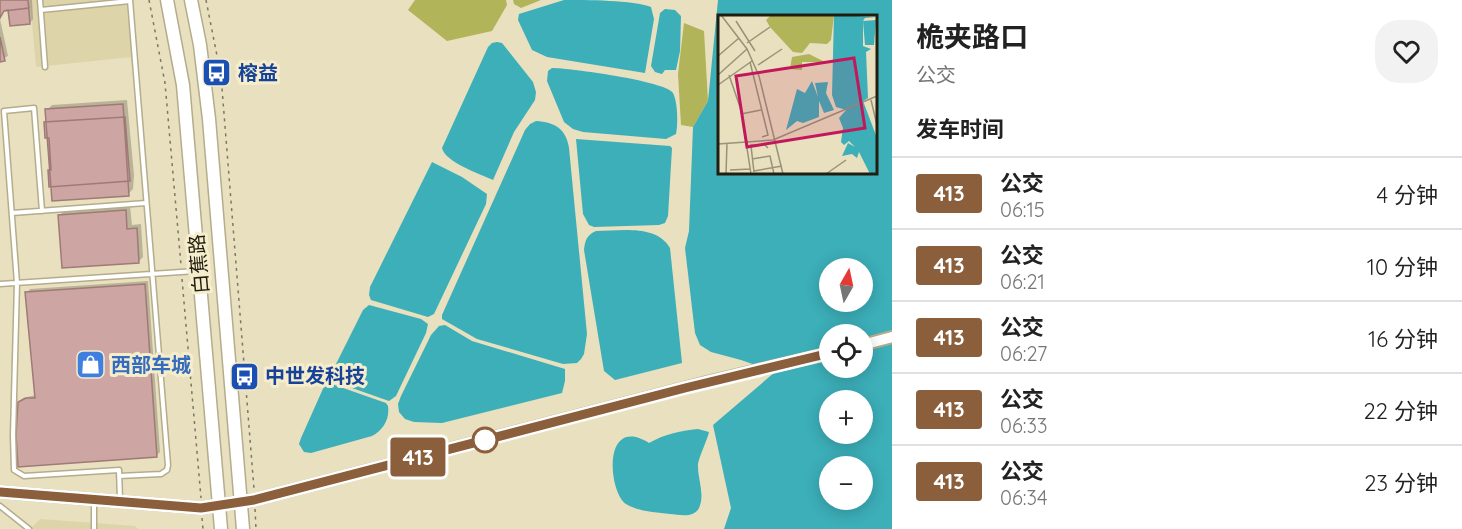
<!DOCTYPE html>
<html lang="zh">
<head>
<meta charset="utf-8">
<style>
  body { margin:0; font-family:Quicksand,"Noto Sans SC",sans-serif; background:#f2f2f2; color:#222; height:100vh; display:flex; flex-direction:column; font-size:22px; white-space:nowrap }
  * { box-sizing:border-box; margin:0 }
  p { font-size:20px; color:#767676 }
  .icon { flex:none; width:33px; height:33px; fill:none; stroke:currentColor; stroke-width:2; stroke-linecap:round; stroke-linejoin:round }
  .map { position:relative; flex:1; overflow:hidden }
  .side { display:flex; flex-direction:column; background:#fff; width:570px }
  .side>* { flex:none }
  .badge { padding:0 12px; border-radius:4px; font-size:21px; line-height:39px }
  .needle { width:39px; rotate:9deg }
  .fabs { position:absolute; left:819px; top:258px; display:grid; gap:12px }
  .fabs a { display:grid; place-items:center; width:54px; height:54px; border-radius:50%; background:#fff; box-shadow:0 3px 15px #0003; font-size:30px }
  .map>.badge { position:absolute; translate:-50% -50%; box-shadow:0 0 0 3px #fff }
  h2 { padding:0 24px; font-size:22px; line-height:54px }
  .round { display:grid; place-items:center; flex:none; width:63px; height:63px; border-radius:24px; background:#f2f2f2 }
  .overview { display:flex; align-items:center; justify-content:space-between; height:102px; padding:0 24px }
  h1 { font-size:28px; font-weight:700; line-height:45px }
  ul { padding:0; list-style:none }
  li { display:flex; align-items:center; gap:18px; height:72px; padding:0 24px; border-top:2px solid #e0e0e0 }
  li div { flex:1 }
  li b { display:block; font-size:22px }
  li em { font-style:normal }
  li .badge { min-width:66px; font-weight:700; text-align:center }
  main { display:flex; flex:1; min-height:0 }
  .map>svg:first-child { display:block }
</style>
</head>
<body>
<main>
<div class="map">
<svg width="892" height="529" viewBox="0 0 892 529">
  <rect width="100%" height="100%" fill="#e8e0be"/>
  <path fill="#ded4aa" d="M30,0H126L132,57L36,67Z
    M40,519L135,526L138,529H30Z"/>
  <path fill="#b1b459" d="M415,0H506L507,5L492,31L447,41L408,10Z
    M513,0H541L521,8L514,4Z
    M684,23L704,31L708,101L693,127L681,125L678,74Z"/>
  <path fill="#3cafb9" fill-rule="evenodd" d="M564,0C585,0 634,0 651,7L654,19L645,73L547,57L532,50L518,20L519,14Z
    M718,0H892V529H724L731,508L713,425L775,372L741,360L711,352L700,345L695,333L685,248L689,231L693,127L708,101ZM720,16H876V172H720ZM830,268H862V302H830ZM830,334H862V368H830ZM830,400H862V434H830ZM830,466H862V500H830Z
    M665,9L675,10L681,16L680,51L676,70H665L662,74L655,72L651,66L660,13Z
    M497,42L502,43L506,48L533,82L536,92L535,100L514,132L493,180C480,174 445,162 442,148L488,47L492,43Z
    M552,68C569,68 666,81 673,93C678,103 678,124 676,134L666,139L583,132L573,129L564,122L547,81L548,71Z
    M536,121C555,122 566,129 569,148L587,334L584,354L581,359L577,363L563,364L477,339L442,319V315L525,130L530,124Z
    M576,139L670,146L672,148L668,216L665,223L659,225L594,227L589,225L583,214Z
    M432,162L462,177L487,194L486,204L434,314L428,317L371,300L369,295L370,287Z
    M596,231C620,231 656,224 670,248L682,363L615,380L604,371L584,250C585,240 587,235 596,231Z
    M369,305L421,319L428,324L426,333L396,396L389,401L332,381L333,370L363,310Z
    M445,325L472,341L565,369V381L562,393L442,423L414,422L405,419L399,412L398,404L401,396L431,335L439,326Z
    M326,382L386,403L388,406C390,419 383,430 372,436L311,453L304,452L299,444L301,438Z
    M698,429L709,432C707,441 697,461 698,467C698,479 705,496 699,508C694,518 680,515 670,514C656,512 639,512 626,504C608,492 602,414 649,443C665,434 679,431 698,429Z"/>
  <path fill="#0003" d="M0,0H32L33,19L30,23L10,9H5L0,19Z
    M0,19L8,56L0,60Z
    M127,100L134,175L133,189L128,194L49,136L47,110L52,105Z
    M130,206L132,225L141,224L143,257L138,262L60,215L64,211Z
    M148,281L160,452L156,456L19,402L23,398L36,395L27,293L30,289Z"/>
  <path fill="#cda6a3" stroke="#9f7a77" stroke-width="1.5" d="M0,0H28L30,24L10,26L8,10L4,11L0,18Z
    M0,0H28L29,8L4,11L0,18Z
    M0,37L5,61L0,62Z
    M0,37L5,61L0,62Z
    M123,104L129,196L52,201L45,109Z
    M125,117L130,181L49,187L48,170H51L49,138H45L44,122Z
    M126,210L127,229L137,228L139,263L62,268L58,215Z
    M145,284L157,457L18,467L16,435L18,402L26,398H35L25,292Z"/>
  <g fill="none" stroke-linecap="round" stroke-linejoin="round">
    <defs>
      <path id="lane" d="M40,0L45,67
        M41,10L130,1
        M42,211L34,108L4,111L17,283L13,435L14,470L24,476L119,470L120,500
        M12,213L146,203
        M0,284L196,271
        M119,476L161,474L167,470L168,465L130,0
        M94,500V529
        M0,506L29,529"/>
      <path id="secondary" d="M862,345L892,337
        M0,492L201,508L254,500L707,382L830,353"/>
      <path id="primary" d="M167,0L183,85L221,529
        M191,0L200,45L209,119L243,529"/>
    </defs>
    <use href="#lane" stroke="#b4ad8c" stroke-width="7"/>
    <use href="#secondary" stroke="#b4ad8c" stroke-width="14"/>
    <use href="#primary" stroke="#b4ad8c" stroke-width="15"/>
    <path stroke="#7d7861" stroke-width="1.5" stroke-dasharray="3 4.5" stroke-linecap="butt" d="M149,0L165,83L181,265
      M206,0L221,76L254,489
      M182,279L201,498
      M255,509L256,529
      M202,518L203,529"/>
    <use href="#lane" stroke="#fff" stroke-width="4"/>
    <use href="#secondary" stroke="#fff" stroke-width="10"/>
    <use href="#primary" stroke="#fff" stroke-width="12"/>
  </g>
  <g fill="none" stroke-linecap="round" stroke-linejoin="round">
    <defs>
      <path id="line" d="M0,492L201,508L254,500L685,388L830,353"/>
    </defs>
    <use href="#line" stroke="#fff" stroke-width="14"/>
    <use href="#line" stroke="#8b5e3c" stroke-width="9"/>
  </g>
  <defs>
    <symbol id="bus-square" viewBox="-11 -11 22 22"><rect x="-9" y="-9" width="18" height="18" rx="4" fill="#1a4fb4" stroke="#f5edcb"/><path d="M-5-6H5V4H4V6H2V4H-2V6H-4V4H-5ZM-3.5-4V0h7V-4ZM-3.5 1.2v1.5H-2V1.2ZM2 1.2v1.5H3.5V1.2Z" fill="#fff"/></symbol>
    <symbol id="shop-square" viewBox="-11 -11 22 22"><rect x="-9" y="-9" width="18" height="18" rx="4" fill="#3f7fe0" stroke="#f5edcb"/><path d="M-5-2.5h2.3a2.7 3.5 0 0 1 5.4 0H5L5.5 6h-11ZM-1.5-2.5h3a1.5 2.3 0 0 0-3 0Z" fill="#fff"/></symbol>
  </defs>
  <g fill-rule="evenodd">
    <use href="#bus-square" x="200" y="56" width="33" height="33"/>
    <use href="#shop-square" x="74" y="348" width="33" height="33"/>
    <use href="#bus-square" x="228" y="360" width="33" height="33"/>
  </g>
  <circle fill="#fff" stroke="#8b5e3c" stroke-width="3" cx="485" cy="440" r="12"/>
  <g text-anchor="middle" stroke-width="6" stroke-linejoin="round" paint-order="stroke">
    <g font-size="20" font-weight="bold" fill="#164399" stroke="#f5edcb" text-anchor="start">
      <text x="238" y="80">榕益</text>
      <text x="265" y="383">中世发科技</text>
    </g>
    <g font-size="20" fill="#211e11" stroke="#f5edcb">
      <text transform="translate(199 264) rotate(-95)" y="7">白蕉路</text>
    </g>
    <g font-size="20" font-weight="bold" fill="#366cbe" stroke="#f5edcb" text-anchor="start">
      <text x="111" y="372">西部车城</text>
    </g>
  </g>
  <g transform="translate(718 15)">
    <rect width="159" height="159" fill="#e8e0be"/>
    <path d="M53,0H116L113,25L109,29L92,28L84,38L75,37L52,12L48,5ZM91,39L107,47H84V55L72,54L74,42Z" fill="#b1b459"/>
    <path d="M116,0L158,2L147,3L145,6L158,5L156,30H147L145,6V31L153,34L148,37L150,83L145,86L159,123V159H152L141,137L139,143L134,139L124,141L130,128L137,132L131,126L126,130L123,127L125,113L121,103L128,95L118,92L114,80ZM94,66L100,82L97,68L110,67L108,78L116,95L106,98L101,86V102L85,108L79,106L68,115L79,74L87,78Z" fill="#3cafb9"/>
    <path fill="none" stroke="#989279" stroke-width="1.5" d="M3,0L29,34L41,61L65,159M18,6L37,36M29,28L52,12M0,41L21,23M32,47L50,120L44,122M40,50L64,34M0,60L29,34M11,60L23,95L33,159M0,70L34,46M159,82V46M153,85L159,110M23,99L43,95M0,129L55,125L159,81M32,130H47L50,133M33,131L36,157M34,144L52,141L56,159M12,155L32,154M36,156L64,151M8,159L9,128M108,159L128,145"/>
    <path fill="#c2185b" fill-opacity="0.15" stroke="#c2185b" stroke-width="3" d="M136,43L147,113L29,132L18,61Z"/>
    <rect width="159" height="159" fill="none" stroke="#211e11" stroke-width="3"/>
  </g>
</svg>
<div class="fabs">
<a><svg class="needle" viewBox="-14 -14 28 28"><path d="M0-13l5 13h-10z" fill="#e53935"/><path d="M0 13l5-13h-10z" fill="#767676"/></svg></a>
<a><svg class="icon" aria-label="locate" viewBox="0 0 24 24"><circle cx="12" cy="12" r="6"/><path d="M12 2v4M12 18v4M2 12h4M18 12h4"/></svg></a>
<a>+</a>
<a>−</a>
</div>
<b class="badge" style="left:418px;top:457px;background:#8b5e3c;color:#fff">413</b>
</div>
<section class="side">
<div class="overview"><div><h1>桅夹路口</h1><p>公交</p></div><a class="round"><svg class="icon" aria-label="heart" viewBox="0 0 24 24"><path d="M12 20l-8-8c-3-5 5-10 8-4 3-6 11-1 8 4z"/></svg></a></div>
<h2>发车时间</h2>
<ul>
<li><span class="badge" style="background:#8b5e3c;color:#fff">413</span><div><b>公交</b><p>06:15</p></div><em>4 分钟</em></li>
<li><span class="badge" style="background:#8b5e3c;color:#fff">413</span><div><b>公交</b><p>06:21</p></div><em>10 分钟</em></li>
<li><span class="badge" style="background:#8b5e3c;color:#fff">413</span><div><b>公交</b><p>06:27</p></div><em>16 分钟</em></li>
<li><span class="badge" style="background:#8b5e3c;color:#fff">413</span><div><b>公交</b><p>06:33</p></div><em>22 分钟</em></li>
<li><span class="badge" style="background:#8b5e3c;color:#fff">413</span><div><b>公交</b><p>06:34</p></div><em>23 分钟</em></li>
</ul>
</section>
</main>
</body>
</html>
